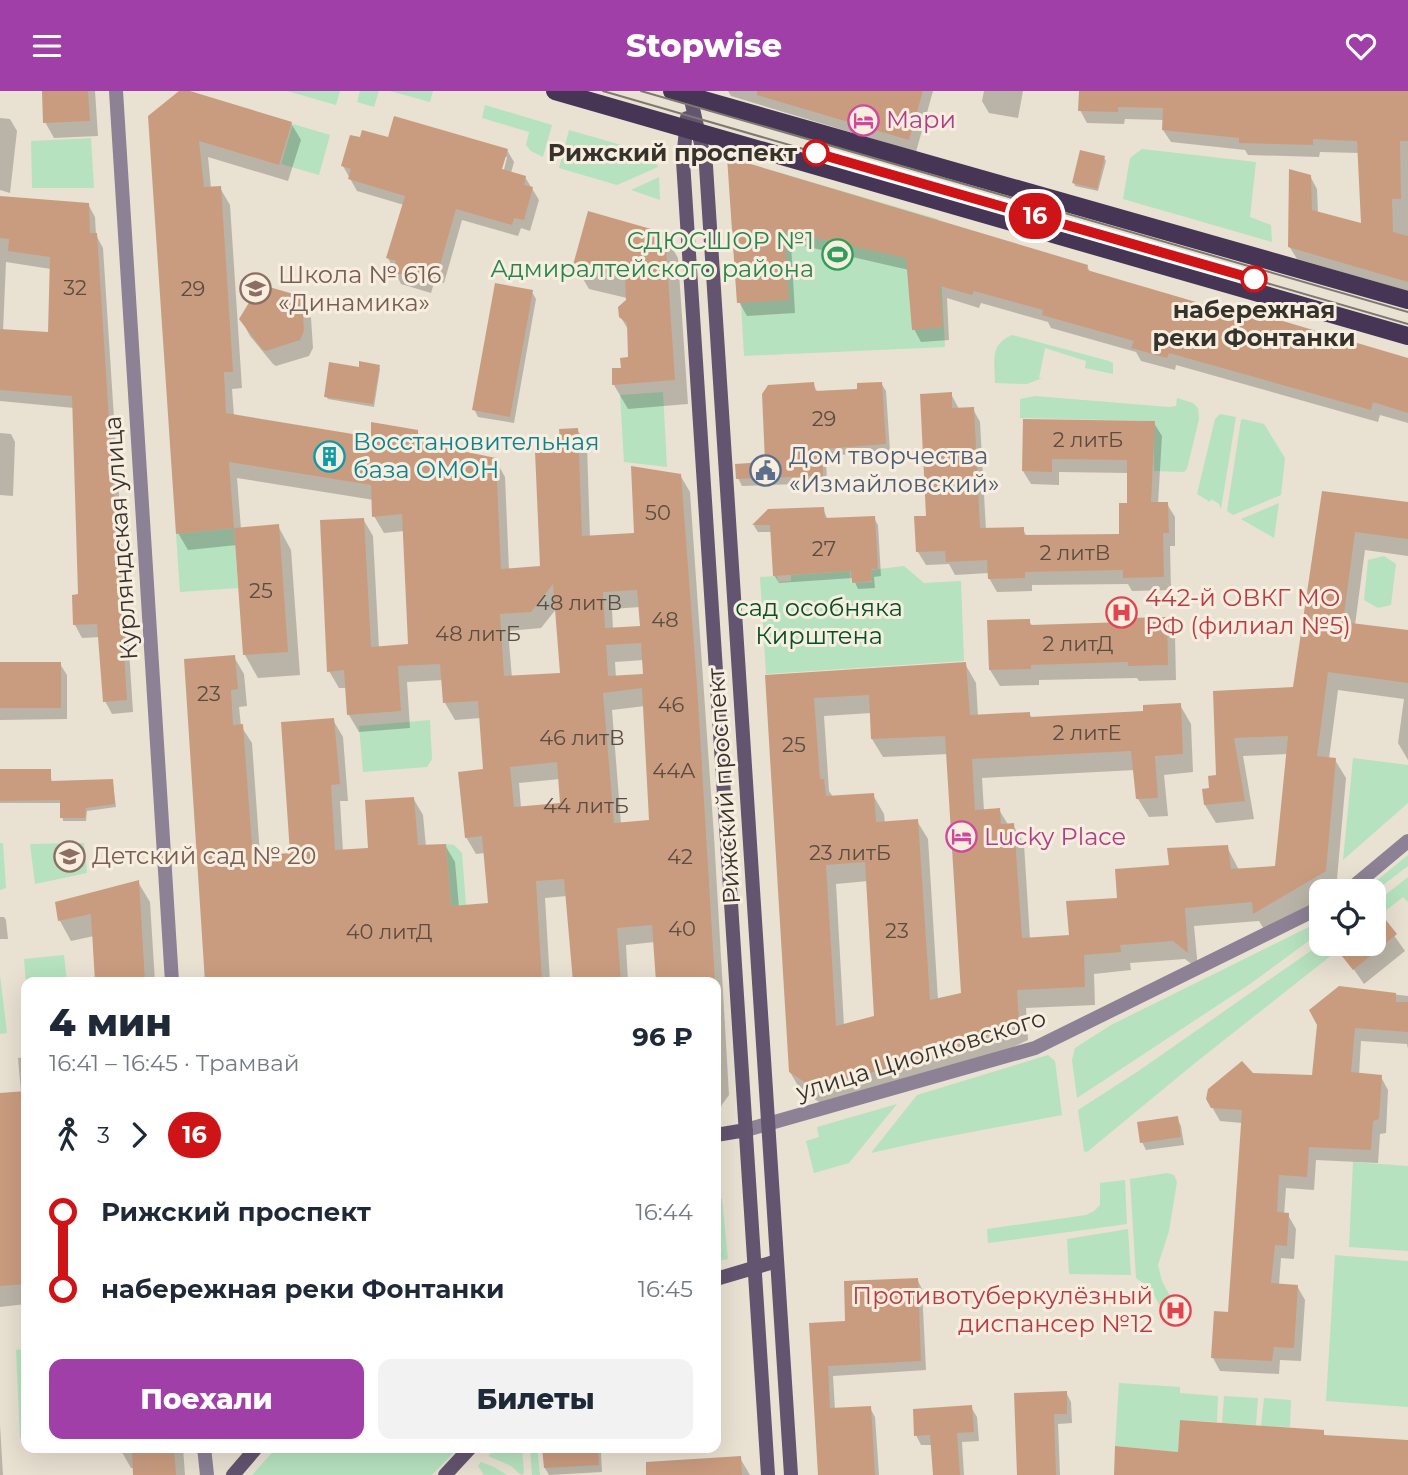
<!DOCTYPE html>
<html lang="ru">
<head>
<meta charset="utf-8">
<style>
  body { margin:0; font-family:Montserrat,sans-serif; background:#f2f2f3; color:#1f2937; height:100vh; display:flex; flex-direction:column; font-size:26px; white-space:nowrap }
  * { box-sizing:border-box; margin:0 }
  p { font-size:23px; color:#747a83 }
  .icon { flex:none; width:38px; height:38px; fill:none; stroke:currentColor; stroke-width:2; stroke-linecap:round; stroke-linejoin:round }
  .map { position:relative; flex:1; overflow:hidden }
  .drawer { position:absolute; left:21px; top:886px; width:700px; height:476px; display:flex; flex-direction:column; background:#fff; border-radius:14px; box-shadow:0 7px 28px #0002 }
  .drawer>* { flex:none }
  .badge { padding:0 14px; border-radius:23px; font-size:24px; line-height:46px }
  .tools { position:absolute; left:1309px; top:788px; display:grid; gap:14px }
  .tools a { display:grid; place-items:center; width:77px; height:77px; border-radius:14px; background:#fff; box-shadow:0 7px 28px #0002; font-size:35px }
  .map>.badge { position:absolute; translate:-50% -50%; box-shadow:0 0 0 4px #fff }
  .legs { display:flex; align-items:center; gap:10px; height:77px; padding:0 28px; font-size:23px }
  .legs p { margin-inline-start:auto }
  .summary { display:flex; align-items:center; justify-content:space-between; height:119px; padding:0 28px }
  h1 { font-size:38px; font-weight:800; line-height:52px }
  .primary-button { display:flex; gap:14px; margin-top:auto; padding:14px 28px }
  .primary-button a { flex:1; height:80px; border-radius:14px; background:#a03fa7; color:#fff; font-size:28px; font-weight:800; line-height:80px; text-align:center }
  .primary-button a+a { background:#f2f2f3; color:#1f2937 }
  ul { padding:0 28px; list-style:none }
  li { display:flex; align-items:center; gap:24px; height:77px; font-size:26px }
  li i { display:grid; place-items:center; width:10px; height:100%; margin:0 9px; background:currentColor }
  li i::after { content:''; width:18px; height:18px; margin:-9px; border:5px solid; border-radius:50%; background:#fff }
  li p { margin-inline-start:auto }
  li:first-child i { background:linear-gradient(#0000 50%,currentColor 0) }
  li:last-child i { background:linear-gradient(currentColor 50%,#0000 0) }
  header { display:flex; justify-content:space-between; align-items:center; height:91px; padding:0 28px; background:#a03fa7; color:#fff; font-size:32px; font-weight:800 }
  .map>svg:first-child { display:block }
</style>
</head>
<body>
<header><svg class="icon" aria-label="menu" viewBox="0 0 24 24"><path d="M4 6h16M4 12h16M4 18h16"/></svg>Stopwise<svg class="icon" aria-label="heart" viewBox="0 0 24 24"><path d="M12 20l-8-8c-3-5 5-10 8-4 3-6 11-1 8 4z"/></svg></header>
<div class="map">
<svg width="1408" height="1384" viewBox="0 0 1408 1384">
  <rect width="100%" height="100%" fill="#e9e1d2"/>
  <path fill="#b6e2bf" d="M287,0H340L336,14Z
    M360,0H379L374,16L357,11Z
    M390,0H433L430,11Z
    M485,14L552,34L543,66L531,60L526,54L529,41L482,27Z
    M293,33L330,44L319,84L281,73Z
    M569,39L649,62L654,66L658,76L617,94L559,77Z
    M91,47L94,97H32L31,50Z
    M1142,58L1256,71L1250,126L1271,134L1272,151L1123,108L1130,67Z
    M733,68L938,128L945,256L744,265L741,212H737L728,73Z
    M659,86L660,109L631,99Z
    M1012,244L1109,270L1113,272V283L1085,277L1086,270L1045,257L1039,287H1042L1027,293L995,292C995,270 989,254 1012,244Z
    M663,301L667,376L624,371L620,304Z
    M1035,305L1169,316L1176,315L1177,307L1193,312L1198,317L1199,328L1187,378L1184,381L1154,380V330L1020,327V308Z
    M1220,323L1236,326L1221,418L1219,413L1211,408L1210,411L1197,403L1215,328Z
    M1243,328L1264,333L1285,367L1281,404L1233,424L1227,420L1241,329Z
    M1279,412L1274,447L1241,428Z
    M234,437L238,497L180,501L176,443Z
    M1384,465L1396,473L1391,514L1378,517L1364,509L1368,469Z
    M904,475L924,492L961,490L964,570L766,583L760,486L777,485L778,491L791,490V484L850,480L851,492L872,491L871,479Z
    M430,629L432,668L427,676L363,681L359,635Z
    M1353,667L1408,674V712L1343,769Z
    M0,752H3L6,797L0,799Z
    M84,752L87,782L35,793L30,753Z
    M446,753L454,754L462,762L466,814L451,815Z
    M1408,764V775L1374,801L1364,800Z
    M1408,786V811L1403,806L1374,829V813Z
    M1321,830V841L1250,893L1077,1007L1072,969L1075,957L1111,934Z
    M1322,852H1347L1195,972L1087,1061L1084,1060L1078,1019L1137,981Z
    M64,864L67,891H26V893L24,868Z
    M0,884L7,942L0,943Z
    M1048,964L1055,970L1062,1024L929,1049L871,1062L917,1004Z
    M897,1013L849,1072L814,1082L806,1050L819,1046L817,1036Z
    M1353,1071L1408,1075V1160L1349,1156Z
    M1167,1082L1174,1084L1177,1091L1169,1140L1158,1174L1162,1190L1171,1207V1220L1162,1219L1151,1198L1136,1187L1130,1088Z
    M1125,1089L1127,1133L988,1152L987,1138L1086,1124L1094,1120L1100,1114V1092Z
    M722,1107L728,1168L719,1170V1175L716,1177V1108Z
    M1128,1138L1131,1184L1069,1183L1067,1148Z
    M1335,1164L1408,1170V1316L1326,1310Z
    M26,1258V1348H20L16,1259Z
    M1119,1292L1180,1296V1302L1218,1305L1217,1331L1180,1329L1178,1361L1115,1355Z
    M1224,1305L1258,1307L1256,1334L1222,1332Z
    M1264,1307L1291,1309L1290,1336L1261,1335Z
    M277,1356H459L432,1384H252Z
    M497,1356H522L524,1382L521,1384L511,1375L488,1365Z
    M530,1356H537L540,1384H532Z
    M481,1371L494,1376L507,1384H484L478,1375Z"/>
  <path fill="#0003" fill-rule="evenodd" d="M43,0H95L98,45L54,47L45,31Z
    M182,0L291,32L301,49L288,90L208,66L211,97H220L230,114L242,297L232,298L234,325L373,348L417,340L425,354L495,368L505,386L509,479L542,476L562,364L577,338L587,355L590,446L636,444L680,384L690,401L714,745L729,1004L716,1022V891H658L655,851L626,854L628,891H575L567,805L545,807L550,891H206L185,570L234,566L244,583L247,615L239,616L241,635L252,652L260,764H292L333,629L343,646L348,710H340L343,761L370,759L413,707L423,724L426,756L445,754L455,771L459,816L490,813L485,762L476,763L466,746L485,680L481,627L455,629L445,612L443,589L407,591L410,637L359,641L349,624L347,597H339L329,580L363,428L373,445L379,557L410,555L404,440L384,442L374,425V409L237,387L241,438L278,435L291,459L300,584L258,587L245,564L237,454L188,459L178,442ZM640,516L641,536L613,538L612,518ZM557,517L561,583L512,587L508,540L541,537ZM644,569L645,585L616,587L615,571ZM645,615L651,731L621,733L612,619ZM560,688L562,713L521,717L519,692Z
    M728,0H933L916,61L731,5Z
    M984,0H1023L1018,27L989,22L982,10Z
    M1081,0H1408V200L1297,168L1289,155L1310,85L1317,98L1318,123L1363,134L1359,62L1320,61L1319,66L1248,64L1245,59L1171,51L1163,39L1164,29L1125,28L1124,33L1087,32L1080,19Z
    M0,27L10,28L17,40L10,102L0,99Z
    M389,48L507,59L514,71L511,82L525,86L539,109L530,140L521,137L518,145L462,129L444,192L435,189L431,202L401,193L388,167L404,114L357,100L343,75ZM504,66H507L502,87L498,86Z
    M1104,67L1106,70L1098,100L1075,95L1074,91Z
    M729,69L1087,175L1091,183L1248,229L1408,269V332L1380,324L1378,331L1176,274L1175,279L1141,270L1136,261L1051,237L1048,231L981,212L979,217L947,207L949,249L921,251L914,238L909,179L791,152L795,222L747,225L739,211Z
    M0,107L88,113L95,126L96,144L103,157L133,621L112,623L105,610L100,546L82,547L75,534L80,505L74,317L0,310ZM6,171L51,178L50,243L3,240Z
    M664,143L678,167L688,313L628,318L614,294L613,279H623L630,268L629,240L620,225L627,207L589,198L575,174Z
    M532,201L536,208L514,332L478,326L474,318Z
    M299,206L311,227L313,257L309,265L276,275L273,273L250,245L241,228Z
    M378,275L380,278L374,316L328,308L326,305L360,278Z
    M881,292L886,300L890,360L826,365L827,392L742,395L738,387L767,373L813,293L818,302L859,300Z
    M951,303L959,318H973L980,331L986,439L1023,438L1027,446L1121,444L1129,413V382L1059,381V394L1031,393L1023,380L1024,330L1154,332L1162,345L1158,413H1167L1175,426V455H1170L1171,499L1132,500L1128,493L1032,494V500L997,501L989,487V482L955,484L949,473L926,474L918,461L928,426Z
    M0,342L11,343L15,351L13,405L0,404Z
    M1324,402L1408,413V465L1365,459L1355,534L1408,540V669L1398,652L1404,608L1338,599L1329,668L1335,669L1346,687L1336,799L1321,800V808L1265,840L1259,830L1194,835L1198,878L1185,868L1130,872L1131,879L1094,883L1095,914L1026,917L1028,949L974,975L826,1015L801,1000L790,981L767,586L965,573L976,592L978,625L1029,622L1032,627L1145,622L1180,614L1191,633L1193,681L1164,684L1168,725L1149,726L1138,708L1135,679L982,687L984,720L999,719L1009,735L1013,734L1024,753L1030,848L1071,846L1119,809L1170,776L1227,756L1239,779L1277,777L1288,663L1243,665L1254,728L1216,732L1205,714L1218,686L1215,602L1295,598ZM871,622L872,648L883,666L948,663L962,904L938,909L928,748L917,730L885,732L884,723L873,704L833,706L829,700L824,625ZM868,790L876,926L844,935L836,793Z
    M823,418L828,429L874,427L878,434L881,485L874,486L875,497L858,498L853,487L779,492L774,484L772,441H758L754,435L769,420Z
    M1166,528L1175,544L1176,589L1139,590L1137,587L1039,589V594L1000,595L990,579L1029,530L1033,536L1129,533Z
    M0,573H60L67,584V628L0,629Z
    M0,680H50L52,692L113,693L116,716L87,720L86,730H63L61,712H0Z
    M138,791L150,811L155,891H97L94,845L71,850L60,830L57,812Z
    M0,826H4L6,829L8,848H0Z
    M1381,826L1405,860L1364,893L1341,860L1374,852V832Z
    M1339,897L1408,905V958L1407,953L1361,950L1359,984L1381,986L1388,999L1386,1042L1380,1043L1378,1072L1316,1069L1314,1099L1286,1097L1284,1124H1288L1296,1138L1294,1168L1281,1167L1279,1194L1297,1195L1305,1209L1301,1270L1280,1269L1279,1283L1220,1280L1213,1267L1230,1223L1242,1032L1220,1030L1212,1016L1252,984L1314,985Z
    M26,966V1213L0,1216V1004L21,1002L18,967Z
    M1177,1027L1181,1035L1184,1054L1146,1059L1142,1051Z
    M917,1188L922,1198L926,1279L833,1285L835,1319L870,1317L875,1326L879,1384H820L811,1233L846,1232Z
    M1066,1301L1071,1311L1072,1332L1058,1333L1060,1384H1019Z
    M971,1316L977,1326L979,1350L962,1351L964,1384H934L932,1354H921L916,1344Z
    M0,1334L3,1384H0Z
    M119,1356H183L185,1384H135V1377H131Z
    M598,1356L601,1362L602,1381L549,1384L545,1377Z
    M740,1367L750,1384H663Z"/>
  <path fill="#ca9c7f" fill-rule="evenodd" d="M42,0H88L90,30L43,32Z
    M179,0H190L292,31L279,74L199,50L204,96L221,95L233,281H224L226,322L371,346V331L418,339V351L496,367L501,478L540,475L535,360L561,362L559,338L578,337L582,445L634,442L631,375L681,383L697,594L715,891H656L652,834L617,837L621,891H573L564,788L536,790L542,891H205L184,568L235,564L238,598L231,599L233,634L243,633L252,756L262,764L290,762L281,631L334,627L340,693L331,694L335,759L368,757L365,709L414,706L418,754L446,753L451,815L488,812L482,745L465,747L458,681L483,678L478,610L443,612L440,573L398,575L401,620L347,624L344,579L327,581L320,429L364,427L371,556L408,553L402,423L372,426L371,394L229,371L234,437L176,443L148,25ZM553,493L560,582L504,585L500,523L531,521ZM637,499L640,535L605,537L603,501ZM641,552L643,583L608,585L606,554ZM642,597L649,729L614,732L603,602ZM557,671L560,712L514,716L510,676Z
    M757,0H923L909,49L757,4Z
    M1079,0H1408V50H1400L1401,108H1392L1393,141L1408,145V191L1288,156L1289,78L1311,84L1312,119L1361,132L1357,50L1313,48V54L1239,52V47L1162,39L1163,17L1118,16V21L1078,20Z
    M394,25L508,58L502,78L526,85L524,94L533,96L524,129L514,127L512,134L456,118L438,181L429,178L425,191L392,181L396,170L386,167L405,105L348,88L351,78L341,75L350,44L360,46L362,39L388,46Z
    M1080,59L1105,65L1097,98L1072,92Z
    M727,66L1088,174L1087,179L1247,226L1249,220L1408,267V322L1373,311L1371,319L1169,262L1167,267L1131,257L1134,250L1042,224L1043,219L974,200L972,204L940,195L943,236L912,239L906,167L784,140L789,209L737,212Z
    M0,105L89,112L90,142H97L127,609L103,611L97,533L73,534L72,504L78,503L72,305L0,299V238L48,241L50,166L8,160L9,148L0,147Z
    M588,120L665,142L675,289L612,294V277H621L620,267L628,266L627,232L619,226L618,216L626,209L625,186L573,174Z
    M495,192L533,199L510,326L472,319Z
    M266,195L300,205L302,209L304,240L300,249L266,260L262,258L239,228L256,200Z
    M359,270L380,274L373,313L324,306L329,271L359,276Z
    M814,291L815,300L857,298V292L882,291L886,353L823,358V385L736,388L735,373L765,371L762,303L768,294Z
    M952,301V317L974,316L980,437L1024,436V444L1119,443V412H1127V369L1052,368V381L1022,380L1023,328L1155,330L1151,411H1168L1169,442H1163L1164,486L1123,487V479L1025,481V487L988,488L987,469L946,471L945,460L916,461L914,425H926L920,303Z
    M1322,400L1408,411V448L1355,441L1343,531L1408,539V592L1328,581L1317,665L1336,667L1326,780L1253,823L1252,811L1185,817L1188,862L1173,850L1120,854L1121,861L1084,864L1085,896L1017,899L1019,930L963,957L814,997L789,981L765,584L966,571L970,624L1030,621V626L1143,620V614L1181,612L1183,663L1155,665L1158,707L1136,708L1131,660L972,668L975,719L1000,717L1001,733L1014,732L1022,847L1069,844L1066,810L1117,807L1115,778L1169,774L1167,757L1228,754L1231,778L1275,775L1288,645L1234,647L1245,710L1204,714L1202,698L1209,697L1208,685L1216,684L1213,600L1293,596ZM869,604L871,648L945,645L961,902L930,909L918,728L876,731L874,702L826,705L824,688H820L814,607ZM865,771L874,925L836,935L826,774Z
    M824,416L825,427L875,425L878,478H871L872,490L852,492L851,480L773,485L770,434H752L768,418Z
    M279,433L288,561L243,564L234,437Z
    M1167,526L1168,574L1128,575V571L1031,574V578L989,579L987,529L1030,528V534L1127,531V527Z
    M0,571H61V617H0Z
    M0,678H51V690L113,688L115,713L86,717L85,727H60V709L0,710Z
    M139,789L145,891H95L91,823L58,830L55,811Z
    M1374,814L1397,843L1353,879L1338,860L1347,852H1374Z
    M1339,895L1396,902V911H1408V941L1355,937L1351,981L1382,984L1379,1028L1373,1030L1371,1059L1309,1056L1307,1086L1279,1084L1277,1121L1289,1122L1287,1155L1275,1154L1271,1192L1298,1194L1294,1257L1274,1256L1272,1270L1211,1267L1214,1220L1228,1221L1242,1019L1211,1017L1206,1008L1208,998L1242,970L1253,982L1312,984L1317,934L1309,919Z
    M26,1000V1193L0,1195V1002Z
    M1178,1025L1181,1046L1140,1052L1137,1031Z
    M918,1187L921,1270L828,1275L830,1317L871,1315L875,1384H818L809,1232L845,1230L844,1190Z
    M1067,1300V1323H1054L1056,1384H1017L1014,1302Z
    M972,1314L974,1341L957,1342L960,1384H933L930,1344L914,1345L913,1318Z
    M1180,1329L1324,1339V1344L1408,1349V1384H1114L1115,1355L1178,1361Z
    M132,1356H174L176,1384H133Z
    M542,1356H598L599,1374L544,1377Z
    M741,1365L742,1384H646V1371Z"/>
  <g fill="none" stroke-linecap="round" stroke-linejoin="round">
    <path stroke="#8c8195" stroke-width="14" d="M116,0L172,891
      M1348,800L1408,750
      M746,1039L1035,957L1321,816
      M204,1356L207,1384"/>
    <path stroke="#63546f" stroke-width="14" d="M689,0L706,75L791,1384
      M687,27L683,70L768,1384
      M716,1044L746,1039
      M716,1188L777,1170
      M233,1384L257,1356
      M445,1384L471,1356"/>
    <path stroke="#463554" stroke-width="18" d="M555,0L1408,245
      M672,0L1408,209"/>
    <path stroke="#7e7970" stroke-width="2" d="M603,0L1408,233
      M641,0L1408,221"/>
  </g>
  <g fill="none" stroke-linecap="round" stroke-linejoin="round">
    <defs>
      <path id="line-1" d="M816,62L1254,188"/>
    </defs>
    <use href="#line-1" stroke="#fff" stroke-width="16"/>
    <use href="#line-1" stroke="#ce1417" stroke-width="10"/>
  </g>
  <defs>
    <symbol id="hotel-ring" viewBox="-11 -11 22 22"><circle r="9.5" fill="#f7eee0" stroke="#d1479c" stroke-width="1.5"/><path d="M-6-4.5h1.5V1H6V5H4.5V3h-9V5H-6ZM-4 0a1.8 1.8 0 1 1 3.6 0ZM.5 0V-2.5h3Q6-2.5 6 0Z" fill="#d1479c"/></symbol>
    <symbol id="stadium-ring" viewBox="-11 -11 22 22"><circle r="9.5" fill="#f7eee0" stroke="#2e9e5b" stroke-width="1.5"/><path d="M0-5a6.5 5 0 1 0 0 10a6.5 5 0 1 0 0-10ZM-3.5-1.8h7v3.6h-7Z" fill="#2e9e5b"/></symbol>
    <symbol id="school-ring" viewBox="-11 -11 22 22"><circle r="9.5" fill="#f7eee0" stroke="#8d6e63" stroke-width="1.5"/><path d="M0-5L7-2L0 1L-7-2ZM-4 1L0 2.5L4 1V4Q0 6-4 4Z" fill="#8d6e63"/></symbol>
    <symbol id="building-ring" viewBox="-11 -11 22 22"><circle r="9.5" fill="#f7eee0" stroke="#0f9aa8" stroke-width="1.5"/><path d="M-4-6H4V6H1V3H-1V6H-4ZM-2.5-4.3h1.7v1.8h-1.7ZM.8-4.3h1.7v1.8H.8ZM-2.5-1h1.7V.8h-1.7ZM.8-1h1.7V.8H.8Z" fill="#0f9aa8"/></symbol>
    <symbol id="civic-ring" viewBox="-11 -11 22 22"><circle r="9.5" fill="#f7eee0" stroke="#5c6f8a" stroke-width="1.5"/><path d="M-.6-6.5H3V-4.5H.6V-3L4-1V1h2V6H-6V1h2V-1L-.6-3ZM-1.2 2.5V6h2.4V2.5Z" fill="#5c6f8a"/></symbol>
    <symbol id="hospital-ring" viewBox="-11 -11 22 22"><circle r="9.5" fill="#f7eee0" stroke="#e0444e" stroke-width="1.5"/><path d="M-5-5h3v3.5h4V-5h3V5h-3V1.5h-4V5h-3Z" fill="#e0444e"/></symbol>
  </defs>
  <g fill-rule="evenodd">
    <use href="#hotel-ring" x="846" y="12" width="35" height="35"/>
    <use href="#stadium-ring" x="820" y="146" width="35" height="35"/>
    <use href="#school-ring" x="238" y="180" width="35" height="35"/>
    <use href="#building-ring" x="312" y="348" width="35" height="35"/>
    <use href="#civic-ring" x="748" y="362" width="35" height="35"/>
    <use href="#hospital-ring" x="1104" y="504" width="35" height="35"/>
    <use href="#hotel-ring" x="944" y="728" width="35" height="35"/>
    <use href="#school-ring" x="52" y="748" width="35" height="35"/>
    <use href="#hospital-ring" x="1158" y="1202" width="35" height="35"/>
  </g>
  <g fill="#fff" stroke="#ce1417" stroke-width="3.5">
    <circle cx="816" cy="62" r="12"/>
    <circle cx="1254" cy="188" r="12"/>
  </g>
  <g text-anchor="middle" stroke-width="6" stroke-linejoin="round" paint-order="stroke">
    <g font-size="21" fill="#5b4d42">
      <text x="75" y="204">32</text>
      <text x="193" y="205">29</text>
      <text x="824" y="335">29</text>
      <text x="1088" y="356">2 литБ</text>
      <text x="658" y="429">50</text>
      <text x="824" y="465">27</text>
      <text x="1075" y="469">2 литВ</text>
      <text x="261" y="507">25</text>
      <text x="579" y="519">48 литВ</text>
      <text x="665" y="536">48</text>
      <text x="478" y="550">48 литБ</text>
      <text x="1078" y="560">2 литД</text>
      <text x="209" y="610">23</text>
      <text x="671" y="621">46</text>
      <text x="1087" y="649">2 литЕ</text>
      <text x="582" y="654">46 литВ</text>
      <text x="794" y="661">25</text>
      <text x="674" y="687">44А</text>
      <text x="586" y="722">44 литБ</text>
      <text x="850" y="769">23 литБ</text>
      <text x="680" y="773">42</text>
      <text x="682" y="845">40</text>
      <text x="897" y="847">23</text>
      <text x="389" y="848">40 литД</text>
    </g>
    <g font-size="24" fill="#b23c85" stroke="#f7eee0" text-anchor="start">
      <text x="886" y="37">Мари</text>
      <text x="984" y="754">Lucky Place</text>
    </g>
    <g font-size="24" font-weight="bold" fill="#36332d" stroke="#f7eee0" text-anchor="end">
      <text x="797" y="70">Рижский проспект</text>
      <text x="1254" y="227" text-anchor="middle">набережная<tspan x="1254" dy="28">реки Фонтанки</tspan></text>
    </g>
    <g font-size="24" fill="#27864d" stroke="#f7eee0" text-anchor="end">
      <text x="814" y="158">СДЮСШОР №1<tspan x="814" dy="28">Адмиралтейского района</tspan></text>
    </g>
    <g font-size="24" fill="#785e54" stroke="#f7eee0" text-anchor="start">
      <text x="278" y="192">Школа № 616<tspan x="278" dy="28">«Динамика»</tspan></text>
      <text x="92" y="773">Детский сад № 20</text>
    </g>
    <g font-size="24" fill="#0d838f" stroke="#f7eee0" text-anchor="start">
      <text x="353" y="359">Восстановительная<tspan x="353" dy="28">база ОМОН</tspan></text>
    </g>
    <g font-size="24" fill="#4e5e75" stroke="#f7eee0" text-anchor="start">
      <text x="789" y="373">Дом творчества<tspan x="789" dy="28">«Измайловский»</tspan></text>
    </g>
    <g font-size="24" fill="#36332d" stroke="#f7eee0">
      <text transform="translate(121 447) rotate(-94)" y="8">Курляндская улица</text>
      <text transform="translate(724 695) rotate(-94)" y="8">Рижский проспект</text>
      <text transform="translate(921 964) rotate(-17)" y="8">улица Циолковского</text>
    </g>
    <g font-size="24" fill="#be3a42" stroke="#f7eee0" text-anchor="start">
      <text x="1145" y="515">442-й ОВКГ МО<tspan x="1145" dy="28">РФ (филиал №5)</tspan></text>
      <text x="1153" y="1213" text-anchor="end">Противотуберкулёзный<tspan x="1153" dy="28">диспансер №12</tspan></text>
    </g>
    <g font-size="24" fill="#055126" stroke="#f7eee0">
      <text x="819" y="525">сад особняка<tspan x="819" dy="28">Кирштена</tspan></text>
    </g>
  </g>
</svg>
<div class="tools">
<a><svg class="icon" aria-label="locate" viewBox="0 0 24 24"><circle cx="12" cy="12" r="6"/><path d="M12 2v4M12 18v4M2 12h4M18 12h4"/></svg></a>
</div>
<b class="badge" style="left:1035px;top:125px;background:#ce1417;color:#fff">16</b>
<section class="drawer">
<div class="summary"><div><h1>4 мин</h1><p>16:41 – 16:45 · Трамвай</p></div><b>96 ₽</b></div>
<div class="legs"><svg class="icon" aria-label="walk" viewBox="0 0 24 24"><circle cx="13" cy="4" r="2"/><path d="M13 8l-2 6 4 7M11 14l-3 7M7 12l3-4h3l4 4"/></svg>3<svg class="icon" aria-label="forward" viewBox="0 0 24 24"><path d="M9 5l7 7-7 7"/></svg><b class="badge" style="background:#ce1417;color:#fff">16</b></div>
<ul>
<li><i style="color:#ce1417"></i><b>Рижский проспект</b><p>16:44</p></li>
<li><i style="color:#ce1417"></i><b>набережная реки Фонтанки</b><p>16:45</p></li>
</ul>
<div class="primary-button"><a>Поехали</a><a>Билеты</a></div>
</section>
</div>
</body>
</html>
